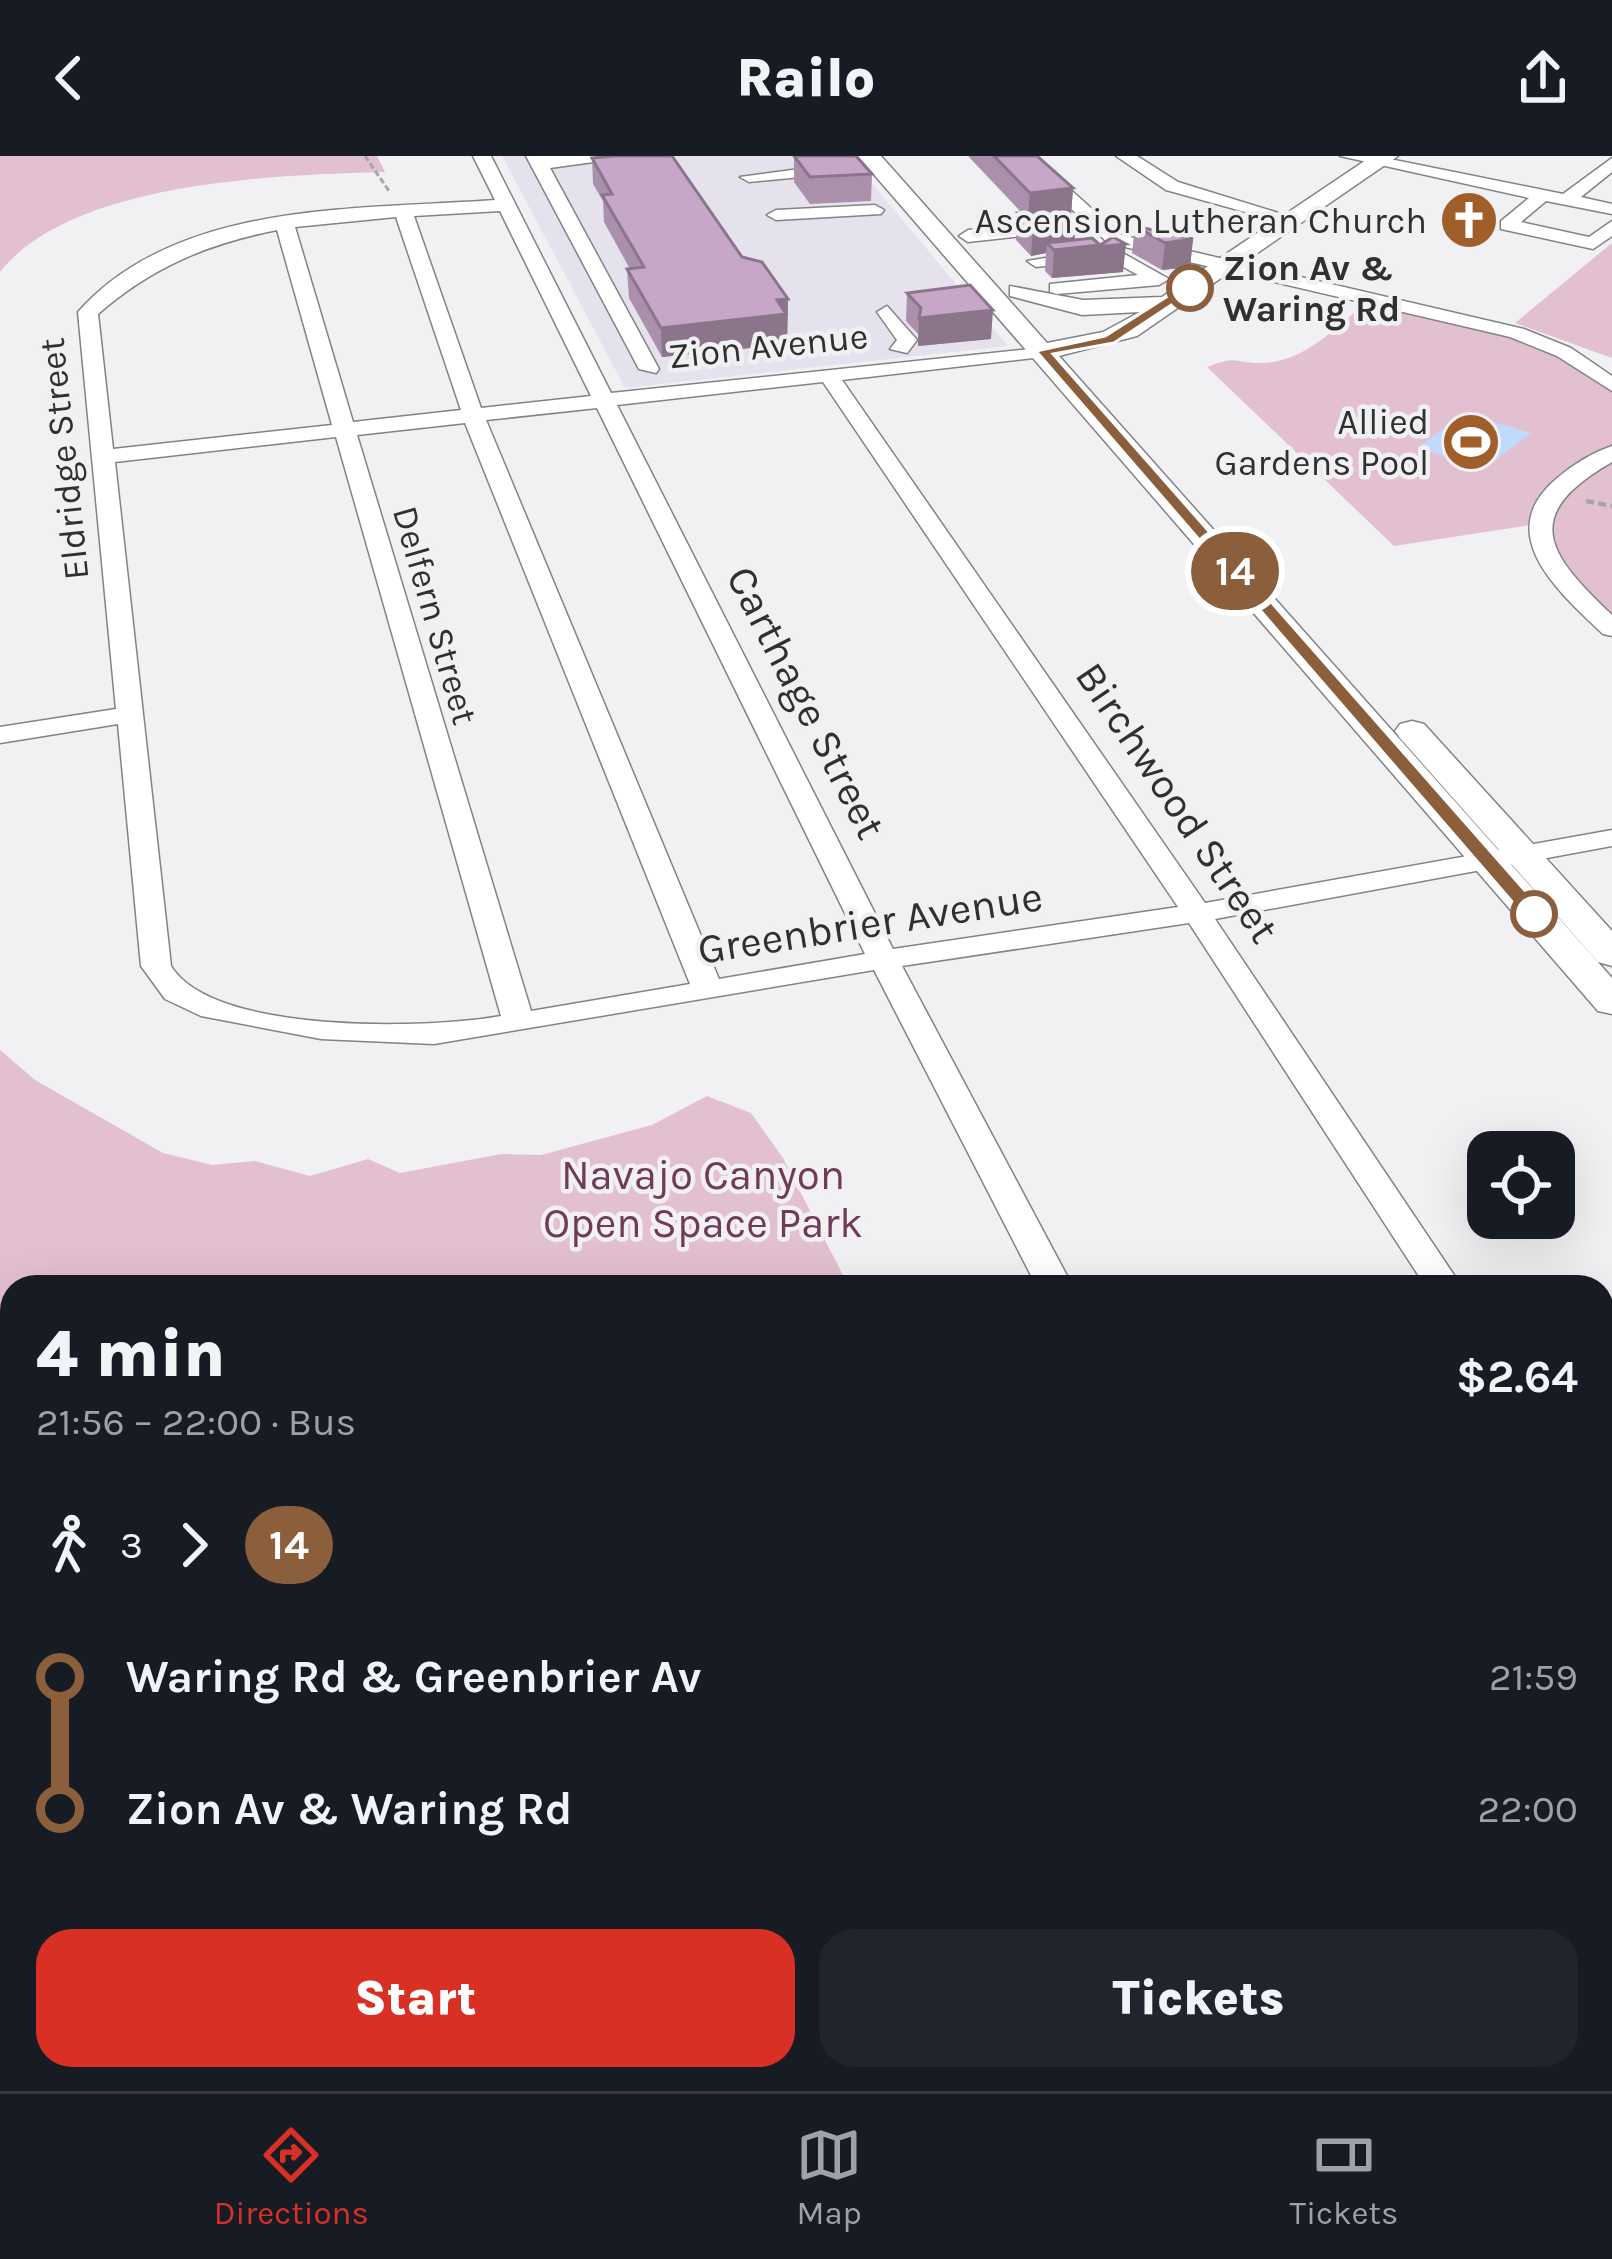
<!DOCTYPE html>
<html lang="en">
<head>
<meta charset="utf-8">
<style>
  body { margin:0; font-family:Karla,sans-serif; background:#20242c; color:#f1f3f6; height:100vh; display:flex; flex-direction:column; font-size:45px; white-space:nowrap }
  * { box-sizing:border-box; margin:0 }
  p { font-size:39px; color:#9ea1a6 }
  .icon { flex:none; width:66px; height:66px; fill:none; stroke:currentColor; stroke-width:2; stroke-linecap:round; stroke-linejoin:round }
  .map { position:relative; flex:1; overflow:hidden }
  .panel { position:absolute; left:0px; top:1119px; width:1614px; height:816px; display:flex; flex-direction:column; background:#171b24; border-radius:36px 36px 0 0; box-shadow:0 12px 48px #0002 }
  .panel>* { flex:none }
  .badge { padding:0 24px; border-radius:39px; font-size:42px; line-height:78px }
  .buttons { position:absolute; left:1467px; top:975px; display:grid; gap:24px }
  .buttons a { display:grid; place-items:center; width:108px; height:108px; border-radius:24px; background:#171b24; box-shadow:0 12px 48px #0002; font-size:60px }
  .map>.badge { position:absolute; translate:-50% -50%; box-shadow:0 0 0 6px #fff }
  .legs { display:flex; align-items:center; gap:18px; height:132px; padding:0 36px; font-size:39px }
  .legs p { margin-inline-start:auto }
  .overview { display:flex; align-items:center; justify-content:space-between; height:204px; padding:0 36px }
  h1 { font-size:66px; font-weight:800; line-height:90px }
  .primary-button { display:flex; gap:24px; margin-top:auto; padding:24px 36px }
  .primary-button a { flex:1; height:138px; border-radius:36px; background:#d93025; color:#fff; font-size:48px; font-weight:800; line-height:138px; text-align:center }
  .primary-button a+a { background:#20242c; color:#f1f3f6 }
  ul { padding:0 36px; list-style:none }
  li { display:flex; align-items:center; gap:42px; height:132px; font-size:45px }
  li i { display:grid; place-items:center; width:18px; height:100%; margin:0 15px; background:currentColor }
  li i::after { content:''; width:30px; height:30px; margin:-15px; border:9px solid; border-radius:50%; background:#171b24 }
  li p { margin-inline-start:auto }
  li:first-child i { background:linear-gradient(#0000 50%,currentColor 0) }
  li:last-child i { background:linear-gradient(currentColor 50%,#0000 0) }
  header { display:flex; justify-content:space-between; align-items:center; height:156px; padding:0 36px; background:#171b24; font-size:54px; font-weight:800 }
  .dock { display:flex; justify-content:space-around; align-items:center; height:168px; border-top:3px solid #363941; background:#171b24; font-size:33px; color:#9ea1a6 }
  .dock a { display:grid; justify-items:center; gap:6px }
  .dock .active { color:#d93025 }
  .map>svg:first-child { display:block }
</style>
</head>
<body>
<header><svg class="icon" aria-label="back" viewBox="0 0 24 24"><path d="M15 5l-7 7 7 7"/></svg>Railo<svg class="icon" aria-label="share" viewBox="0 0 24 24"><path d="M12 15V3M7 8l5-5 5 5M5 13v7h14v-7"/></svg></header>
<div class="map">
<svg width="1612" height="1935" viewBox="0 0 1612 1935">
  <rect width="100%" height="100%" fill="#f1f0f3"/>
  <path fill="#e6e2ed" d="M502,0H849L1008,190L625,232Z"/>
  <path fill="#e3c0d0" d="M0,0H377L385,16C276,19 72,25 0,116Z
    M1612,87V202L1515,167Z
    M1369,144L1517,179L1612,229V459L1565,431L1537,368L1394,390L1207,211C1240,198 1234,208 1262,207C1306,206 1337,170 1369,144Z
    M0,894L35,924L163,997L212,1009L255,1005L310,1020L368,1003L400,1017L501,998L541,999L652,969L707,940L751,957L783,1002L849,1131H12V1923H1398L1359,1935H0Z"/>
  <path fill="#c0dafd" d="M1453,266L1505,281L1489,273L1497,267L1531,277L1485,312L1417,292Z"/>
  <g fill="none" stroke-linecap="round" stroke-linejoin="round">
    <defs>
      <path id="minor" d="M473,0H491L611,237L1050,191L1053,195L1043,201L842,224L1205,747L1612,674V690L1215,763L1462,1131H1426L1189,767L902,810L1073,1131H1037L874,814L434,888L321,883L201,860L165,843L141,810L118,568L0,587V571L116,553L78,156C177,44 359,54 495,44ZM500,55L591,240L481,252L414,60ZM396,61L461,254L353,266L295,71ZM277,74L332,269L113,293L98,158C152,111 207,88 277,74ZM823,226L1178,751L893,793L617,249ZM597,252L865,798L719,823L486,264ZM465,267L690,828L531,855L357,279ZM336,281L501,860C429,873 213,879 171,810L115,306Z
        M526,0H637L550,12L659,213L656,217L639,213Z
        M1014,0H1033L1121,79L1524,173L1571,192L1612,220V235L1557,200L1510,181L1108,87Z
        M1116,0H1137L1178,26L1301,64L1292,69L1166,34Z
        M1340,0H1375L1563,38L1612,2V16L1581,41L1612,48V58L1546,45L1521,66L1589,81L1612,65V80L1593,93L1501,73V65L1529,42Z
        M837,8L846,13L843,17L749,26L740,21Z
        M875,49L884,54L881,58L776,64L767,59L776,54Z
        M1062,66L1068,67V75L968,86L959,80L968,74Z
        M1112,91L1169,123L1159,129L1057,138L1050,136V128L1138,119L1109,103L1036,111L1027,105Z
        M887,150L917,184L907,197L890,193L897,184L877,156Z
        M1612,290V306C1520,359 1546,397 1612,459V480L1603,478C1560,437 1492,379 1555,324C1571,310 1591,297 1612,290Z
        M1602,1349L1612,1353V1396L1602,1392Z"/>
      <path id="major" d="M858,0H881L1047,187L1103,176L1140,156L1082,159L1010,140V130L1083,144L1162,141L1372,0H1398L1137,180L1059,200L1612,822V858L1598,855Z
        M1412,565L1424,568L1612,775V810L1598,806L1400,582L1395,575L1400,568Z"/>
    </defs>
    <use href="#minor" stroke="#838285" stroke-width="3"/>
    <use href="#major" stroke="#838285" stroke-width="3"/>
    <path stroke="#a5a4a7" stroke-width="3" stroke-dasharray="6 3" stroke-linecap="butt" d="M365,0L389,35"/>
    <path stroke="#a5a4a7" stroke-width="4.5" stroke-dasharray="8 4.5" stroke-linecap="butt" d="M1586,345L1612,350"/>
    <path stroke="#a5a4a7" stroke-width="8" stroke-dasharray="12 8" stroke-linecap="butt" d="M0,1626L12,1620
      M1013,1923L1026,1935
      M934,1935H942"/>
    <use href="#minor" fill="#fff" fill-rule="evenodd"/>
    <use href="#major" fill="#fff" fill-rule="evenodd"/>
  </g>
  <path fill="#aa90ab" d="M794,0L872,18L871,45L810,48L794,26Z
    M968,0H1037L1073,32L1071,59H1069L1074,84L1123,116L1052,122L1045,115L1046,97L1031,100L1016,84L1018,57H1022Z
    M592,2L742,101L788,143L787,188L662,201L629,142L627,113H630L604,66L603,45L593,28Z
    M1135,70L1193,83L1190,111L1162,114L1132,97Z
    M907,137L991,183L918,190V178L906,165Z
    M1602,1489L1612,1505V1646L1602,1630Z"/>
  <path fill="#8b758b" d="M1073,32L1071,59L1028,63L1030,37Z
    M1076,66L1074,92L1126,88L1123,116L1052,122L1054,94L1047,87L1046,97L1031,100L1033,72Z
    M1193,83L1190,111L1162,114L1165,87Z
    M788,143L787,188L662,201L661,172Z
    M993,154L991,183L918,190L919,162Z
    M1612,1452V1474L1602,1477V1454Z"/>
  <path fill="#c6a7c7" stroke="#8b758b" stroke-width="3" d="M613,0H672L742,101L762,106L788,143L777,144L786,158L661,172L627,113L644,111L602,39L612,38L592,2Z
    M794,0H856L872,18L810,21Z
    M994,0H1037L1073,32L1030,37Z
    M1063,53L1076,66L1033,72L1018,57Z
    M1135,70L1193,83L1165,87Z
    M1113,81L1126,88L1097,91Z
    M1092,82L1100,89L1054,94L1047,87Z
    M970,129L993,154L919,162L921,152L907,137Z
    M1602,1420L1612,1435V1452L1602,1454Z
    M1602,1489L1612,1505V1606L1602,1590Z"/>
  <path fill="#8b5e3c" stroke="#fff" stroke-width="3" d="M1185,129L1197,132L1114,187L1053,198L1542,754V763H1527L1036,195L1105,180Z"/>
  <defs>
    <symbol id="church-disc" viewBox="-11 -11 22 22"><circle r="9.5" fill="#a05e2b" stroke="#f1f0f3"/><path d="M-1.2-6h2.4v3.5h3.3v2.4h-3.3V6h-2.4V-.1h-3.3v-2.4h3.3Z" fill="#fff"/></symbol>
    <symbol id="stadium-disc" viewBox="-11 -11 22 22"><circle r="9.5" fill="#a05e2b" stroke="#f1f0f3"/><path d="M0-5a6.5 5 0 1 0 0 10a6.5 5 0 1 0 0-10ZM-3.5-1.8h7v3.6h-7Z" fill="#fff"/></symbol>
  </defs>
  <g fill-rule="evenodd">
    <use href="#church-disc" x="1436" y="31" width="66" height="66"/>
    <use href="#stadium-disc" x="1438" y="253" width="66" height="66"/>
  </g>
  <g fill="#fff" stroke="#8b5e3c" stroke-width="6">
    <circle cx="1190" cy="132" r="21"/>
    <circle cx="1534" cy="758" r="21"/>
  </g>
  <g text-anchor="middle" stroke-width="9" stroke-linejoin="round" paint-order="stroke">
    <g font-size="36" fill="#303031" stroke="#f1f0f3" text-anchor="end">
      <text x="1427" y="77">Ascension Lutheran Church</text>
      <text x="1429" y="278">Allied<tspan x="1429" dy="41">Gardens Pool</tspan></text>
    </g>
    <g font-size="36" font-weight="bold" fill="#303031" stroke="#f1f0f3" text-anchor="start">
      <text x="1223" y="124">Zion Av &amp;<tspan x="1223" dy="41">Waring Rd</tspan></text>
    </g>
    <g font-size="36" fill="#303031" stroke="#f1f0f3">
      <text transform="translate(768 189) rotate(-6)" y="13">Zion Avenue</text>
      <text transform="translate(63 303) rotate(-96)" y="13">Eldridge Street</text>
      <text transform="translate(436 459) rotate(74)" y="13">Delfern Street</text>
    </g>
    <g font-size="42" fill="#303031" stroke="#f1f0f3">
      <text transform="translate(807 546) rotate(63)" y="15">Carthage Street</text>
      <text transform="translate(1178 646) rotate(56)" y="15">Birchwood Street</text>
      <text transform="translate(870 766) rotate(-9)" y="15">Greenbrier Avenue</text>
    </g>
    <g font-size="42" fill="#713a58" stroke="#f1f0f3">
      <text x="703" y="1033">Navajo Canyon<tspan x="703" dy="48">Open Space Park</tspan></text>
    </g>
  </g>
</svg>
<div class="buttons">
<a><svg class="icon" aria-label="locate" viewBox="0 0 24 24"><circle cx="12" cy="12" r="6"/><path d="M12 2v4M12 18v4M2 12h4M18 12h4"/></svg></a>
</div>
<b class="badge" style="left:1235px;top:415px;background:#8b5e3c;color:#fff">14</b>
<section class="panel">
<div class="overview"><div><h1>4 min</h1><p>21:56 – 22:00 · Bus</p></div><b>$2.64</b></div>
<div class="legs"><svg class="icon" aria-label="walk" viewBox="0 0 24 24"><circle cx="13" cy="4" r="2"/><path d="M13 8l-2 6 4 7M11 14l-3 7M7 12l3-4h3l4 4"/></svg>3<svg class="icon" aria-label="forward" viewBox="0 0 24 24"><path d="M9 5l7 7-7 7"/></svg><b class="badge" style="background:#8b5e3c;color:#fff">14</b></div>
<ul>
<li><i style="color:#8b5e3c"></i><b>Waring Rd &amp; Greenbrier Av</b><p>21:59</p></li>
<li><i style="color:#8b5e3c"></i><b>Zion Av &amp; Waring Rd</b><p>22:00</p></li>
</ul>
<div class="primary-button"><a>Start</a><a>Tickets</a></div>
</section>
</div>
<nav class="dock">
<a class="active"><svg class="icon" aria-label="directions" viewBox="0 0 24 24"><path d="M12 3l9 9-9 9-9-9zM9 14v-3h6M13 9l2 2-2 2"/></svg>Directions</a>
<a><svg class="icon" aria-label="map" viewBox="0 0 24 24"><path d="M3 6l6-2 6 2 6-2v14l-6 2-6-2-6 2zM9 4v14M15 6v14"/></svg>Map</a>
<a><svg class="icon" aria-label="tickets" viewBox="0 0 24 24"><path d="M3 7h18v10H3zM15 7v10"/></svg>Tickets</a>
</nav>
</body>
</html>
